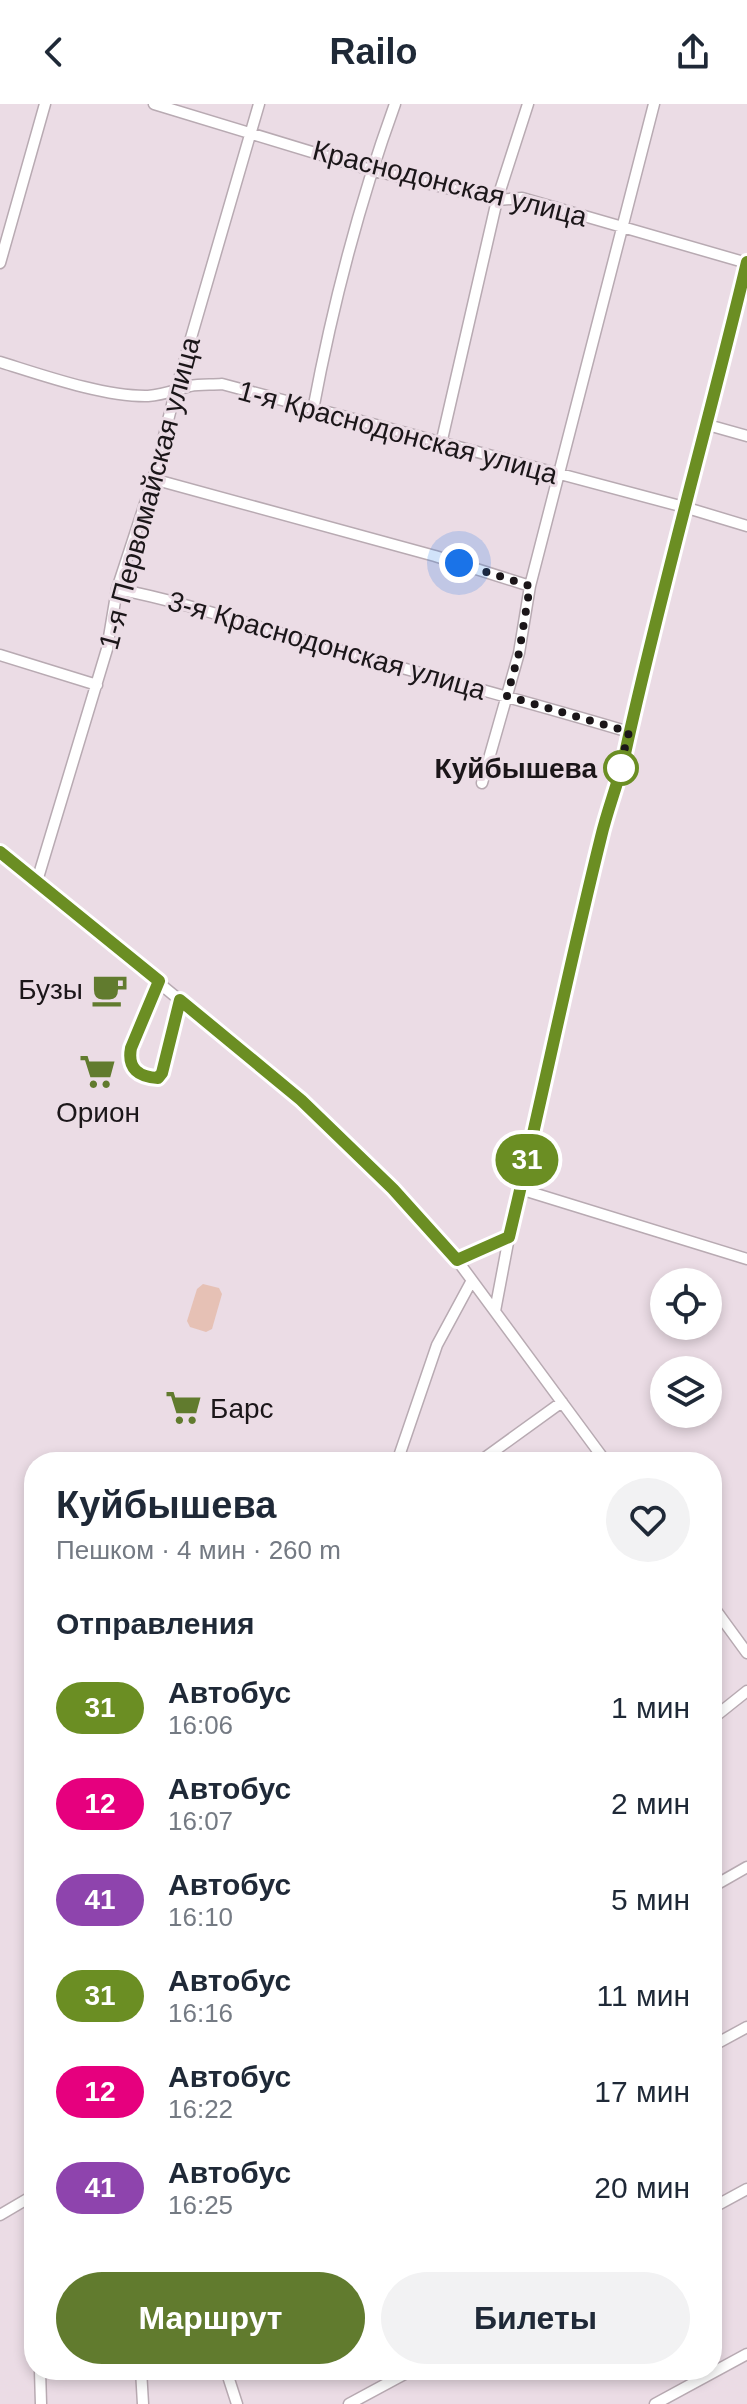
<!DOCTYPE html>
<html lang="ru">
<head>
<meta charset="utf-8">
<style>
  body { margin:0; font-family:Arial,sans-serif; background:#f2f2f3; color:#1f2937; height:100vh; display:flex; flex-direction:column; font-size:30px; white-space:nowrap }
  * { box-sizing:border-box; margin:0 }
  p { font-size:26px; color:#747a83 }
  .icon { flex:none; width:44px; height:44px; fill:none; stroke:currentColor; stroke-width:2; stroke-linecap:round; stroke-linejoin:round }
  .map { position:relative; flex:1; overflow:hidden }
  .details { position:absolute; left:24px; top:1348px; width:698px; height:928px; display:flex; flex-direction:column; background:#fff; border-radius:32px; box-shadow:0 4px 12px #0003 }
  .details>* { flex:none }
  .badge { padding:0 16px; border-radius:26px; font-size:28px; line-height:52px }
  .buttons { position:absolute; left:650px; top:1164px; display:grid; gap:16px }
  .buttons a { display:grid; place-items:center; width:72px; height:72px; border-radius:50%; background:#fff; box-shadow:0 4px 12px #0003; font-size:40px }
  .you { position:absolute; width:40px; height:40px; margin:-20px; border:6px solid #fff; border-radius:50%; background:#1a73e8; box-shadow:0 0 0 12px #1a73e833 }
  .map>.badge { position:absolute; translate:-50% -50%; box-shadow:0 0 0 4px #fff }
  h2 { padding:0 32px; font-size:30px; line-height:72px }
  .round { display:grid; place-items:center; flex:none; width:84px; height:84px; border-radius:42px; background:#f2f2f3 }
  .headline { display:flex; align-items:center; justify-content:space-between; height:136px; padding:0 32px }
  h1 { font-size:38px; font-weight:700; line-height:60px }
  .cta { display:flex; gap:16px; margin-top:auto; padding:16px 32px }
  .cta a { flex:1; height:92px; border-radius:48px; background:#617b2e; color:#fff; font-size:32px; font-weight:700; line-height:92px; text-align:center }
  .cta a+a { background:#f2f2f3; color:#1f2937 }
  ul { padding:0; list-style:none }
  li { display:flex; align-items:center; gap:24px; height:96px; padding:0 32px }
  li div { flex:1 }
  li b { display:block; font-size:30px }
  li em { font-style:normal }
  li .badge { min-width:88px; font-weight:700; text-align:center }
  header { display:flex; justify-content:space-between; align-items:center; height:104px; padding:0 32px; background:#fff; font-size:36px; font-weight:700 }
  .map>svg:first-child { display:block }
</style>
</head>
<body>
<header><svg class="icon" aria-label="back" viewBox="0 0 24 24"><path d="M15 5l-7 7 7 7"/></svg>Railo<svg class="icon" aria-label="share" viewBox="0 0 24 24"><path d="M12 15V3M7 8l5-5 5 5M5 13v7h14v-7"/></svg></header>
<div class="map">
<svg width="747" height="2300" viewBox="0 0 747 2300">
  <rect width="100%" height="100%" fill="#ebdce5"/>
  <path fill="#e6c1b5" d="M203,1180L219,1184L222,1190L212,1225L206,1228L190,1223L187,1217L197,1185Z"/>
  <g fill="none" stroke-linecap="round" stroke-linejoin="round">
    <defs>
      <path id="minor" d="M154,0L371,66L497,96L522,94L747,159
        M0,159L45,0
        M0,258C42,271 104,293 148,292C164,291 175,286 190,282C200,280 212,281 222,280L684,403L747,422
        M313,306C333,199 358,102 395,0
        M708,321L747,332
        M441,340L497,96L528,0
        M153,375L435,452L530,482
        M117,485C185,498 250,521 317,540C421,570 526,597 629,628
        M0,551L97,581
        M482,679L519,549L530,482L654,0
        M0,748L301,996L393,1085L457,1156L606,1358
        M37,777L107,545L117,485L153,375L175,289L259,0
        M159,877L129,956C136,970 142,973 158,974L165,964L180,896
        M520,1085L747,1155
        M457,1156L509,1133L545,983L578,825L608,703L626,647L684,403L708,321L747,158
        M495,1207L509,1133
        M397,1358L437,1241L471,1178
        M479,1358L562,1298
        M712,1501L747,1549
        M712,1615L747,1587
        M712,1783L747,1763
        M712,1942L747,1923
        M33,2092L34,2121
        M712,2104L747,2085
        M0,2111L34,2091
        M40,2266L41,2300
        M141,2266L143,2300
        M226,2266L237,2300
        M349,2300L412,2266
        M655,2300L747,2250"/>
    </defs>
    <use href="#minor" stroke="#b8aab2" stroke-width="13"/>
    <use href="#minor" stroke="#fff" stroke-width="10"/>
  </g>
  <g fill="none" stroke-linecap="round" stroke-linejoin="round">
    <defs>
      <path id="line" d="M0,748L159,877L131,944C127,965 139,973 158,974L162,969L180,896L301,996L393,1085L457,1156L509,1133C541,1000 568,866 601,733C608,703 620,675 626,645C662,482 708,321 747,158"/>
    </defs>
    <use href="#line" stroke="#fff" stroke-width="18"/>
    <use href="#line" stroke="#6b8e23" stroke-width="12"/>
    <path stroke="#1b1619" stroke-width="8" stroke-dasharray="0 14.4" d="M459,459L530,482L519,549L507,592L629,628L617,675L621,664"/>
  </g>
  <defs>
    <symbol id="cafe-bare" viewBox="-9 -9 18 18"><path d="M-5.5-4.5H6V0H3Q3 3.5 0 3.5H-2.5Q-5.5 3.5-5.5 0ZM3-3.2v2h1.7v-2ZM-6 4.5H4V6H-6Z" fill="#617b2e" stroke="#ebdce5" stroke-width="2.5" paint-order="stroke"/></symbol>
    <symbol id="supermarket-bare" viewBox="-9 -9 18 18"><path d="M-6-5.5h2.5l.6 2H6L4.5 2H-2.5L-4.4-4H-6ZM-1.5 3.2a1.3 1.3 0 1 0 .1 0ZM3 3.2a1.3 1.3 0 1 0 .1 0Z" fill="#617b2e" stroke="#ebdce5" stroke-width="2.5" paint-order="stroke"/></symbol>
  </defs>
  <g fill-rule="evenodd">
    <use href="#cafe-bare" x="84" y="860" width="51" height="51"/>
    <use href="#supermarket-bare" x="72" y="942" width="51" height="51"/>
    <use href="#supermarket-bare" x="158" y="1278" width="51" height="51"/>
  </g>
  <circle fill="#fff" stroke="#6b8e23" stroke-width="4" cx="621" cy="664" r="16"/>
  <g text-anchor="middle" stroke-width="6" stroke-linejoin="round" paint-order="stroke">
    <g font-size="28" fill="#1b1619" stroke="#ebdce5">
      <text transform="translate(450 79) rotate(14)" y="10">Краснодонская улица</text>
      <text transform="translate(398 328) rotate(15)" y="10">1-я Краснодонская улица</text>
      <text transform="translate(149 389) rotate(-75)" y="10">1-я Первомайская улица</text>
      <text transform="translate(327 541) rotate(16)" y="10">3-я Краснодонская улица</text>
    </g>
    <g font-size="28" font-weight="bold" fill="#1b1619" stroke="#ebdce5" text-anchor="end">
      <text x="597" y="674">Куйбышева</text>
    </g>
    <g font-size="28" fill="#1b1619" stroke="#ebdce5" text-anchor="end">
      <text x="83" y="895">Бузы</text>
      <text x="98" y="1018" text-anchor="middle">Орион</text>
      <text x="210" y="1314" text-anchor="start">Барс</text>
    </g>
  </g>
</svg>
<div class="buttons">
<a><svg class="icon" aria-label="locate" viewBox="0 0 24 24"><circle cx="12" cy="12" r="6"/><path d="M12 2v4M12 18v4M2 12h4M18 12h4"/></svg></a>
<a><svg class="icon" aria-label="layers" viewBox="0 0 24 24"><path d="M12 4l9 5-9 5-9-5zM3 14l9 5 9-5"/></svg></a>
</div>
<div class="you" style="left:459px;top:459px"></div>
<b class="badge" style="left:527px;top:1056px;background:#6b8e23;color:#fff">31</b>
<section class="details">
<div class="headline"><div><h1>Куйбышева</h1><p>Пешком · 4 мин · 260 m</p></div><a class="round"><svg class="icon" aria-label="heart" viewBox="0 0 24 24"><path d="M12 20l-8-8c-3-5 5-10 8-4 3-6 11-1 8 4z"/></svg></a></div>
<h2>Отправления</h2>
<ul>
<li><span class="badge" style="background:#6b8e23;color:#fff">31</span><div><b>Автобус</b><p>16:06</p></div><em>1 мин</em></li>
<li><span class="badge" style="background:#e6007e;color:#fff">12</span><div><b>Автобус</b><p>16:07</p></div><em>2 мин</em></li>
<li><span class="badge" style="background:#8e44ad;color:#fff">41</span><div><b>Автобус</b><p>16:10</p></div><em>5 мин</em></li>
<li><span class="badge" style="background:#6b8e23;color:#fff">31</span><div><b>Автобус</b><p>16:16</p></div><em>11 мин</em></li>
<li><span class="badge" style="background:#e6007e;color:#fff">12</span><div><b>Автобус</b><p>16:22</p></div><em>17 мин</em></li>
<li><span class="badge" style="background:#8e44ad;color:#fff">41</span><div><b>Автобус</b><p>16:25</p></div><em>20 мин</em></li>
</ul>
<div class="cta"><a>Маршрут</a><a>Билеты</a></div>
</section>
</div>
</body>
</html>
